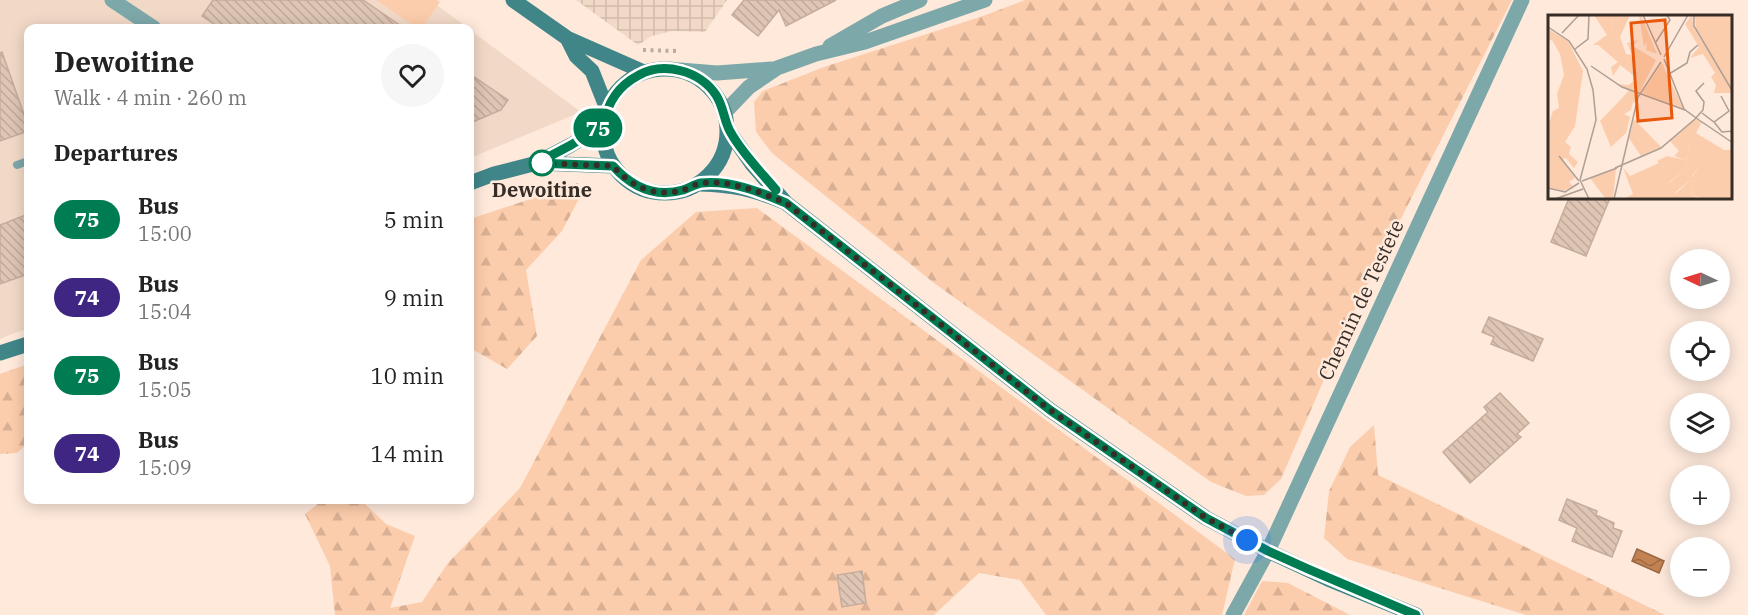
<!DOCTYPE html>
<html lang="en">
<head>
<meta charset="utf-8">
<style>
  body { margin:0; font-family:"IBM Plex Serif",serif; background:#f6f6f6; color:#222; height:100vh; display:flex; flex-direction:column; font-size:22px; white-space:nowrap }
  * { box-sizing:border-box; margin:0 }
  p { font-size:20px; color:#767676 }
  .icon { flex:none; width:33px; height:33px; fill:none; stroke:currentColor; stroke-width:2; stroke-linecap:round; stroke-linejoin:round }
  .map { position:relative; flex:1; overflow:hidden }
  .drawer { position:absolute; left:24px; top:24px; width:450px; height:480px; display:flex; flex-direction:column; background:#fff; border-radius:12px; box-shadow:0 3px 15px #0003 }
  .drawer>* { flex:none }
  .badge { padding:0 12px; border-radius:20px; font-size:21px; line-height:39px }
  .needle { width:39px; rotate:274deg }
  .buttons { position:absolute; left:1670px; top:249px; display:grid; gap:12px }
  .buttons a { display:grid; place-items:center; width:60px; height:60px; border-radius:50%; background:#fff; box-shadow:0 3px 15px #0003; font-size:30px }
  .you { position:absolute; width:30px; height:30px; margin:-15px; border:4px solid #fff; border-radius:50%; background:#1a73e8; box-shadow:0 0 0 9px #1a73e833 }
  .map>.badge { position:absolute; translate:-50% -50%; box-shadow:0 0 0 3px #fff }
  h2 { padding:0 30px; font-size:22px; line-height:54px }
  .round { display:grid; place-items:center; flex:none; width:63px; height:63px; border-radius:32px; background:#f6f6f6 }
  .headline { display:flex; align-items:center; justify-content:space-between; height:102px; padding:0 30px }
  h1 { font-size:28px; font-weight:700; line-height:45px }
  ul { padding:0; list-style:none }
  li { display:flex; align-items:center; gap:18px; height:78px; padding:0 30px }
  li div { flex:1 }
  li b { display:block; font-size:22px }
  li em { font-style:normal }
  li .badge { min-width:66px; font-weight:700; text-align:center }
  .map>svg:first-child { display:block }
</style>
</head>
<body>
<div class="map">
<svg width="1748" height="615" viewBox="0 0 1748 615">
  <defs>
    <pattern id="industrial-grid" width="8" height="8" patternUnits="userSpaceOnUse" patternTransform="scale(1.5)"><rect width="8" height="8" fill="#f2d9c7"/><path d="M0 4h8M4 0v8" fill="none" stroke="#d0bbab"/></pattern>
    <pattern id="forest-firs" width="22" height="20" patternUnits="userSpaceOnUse" patternTransform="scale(1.5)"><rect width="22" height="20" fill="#fccdac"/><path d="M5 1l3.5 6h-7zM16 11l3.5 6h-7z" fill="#d9b094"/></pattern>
    <pattern id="water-waves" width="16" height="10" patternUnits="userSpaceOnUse" patternTransform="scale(1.5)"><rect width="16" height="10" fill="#c38251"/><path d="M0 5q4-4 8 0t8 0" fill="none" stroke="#9f6b43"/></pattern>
    <pattern id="building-back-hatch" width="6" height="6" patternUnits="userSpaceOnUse" patternTransform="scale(1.5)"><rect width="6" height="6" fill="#dec5b4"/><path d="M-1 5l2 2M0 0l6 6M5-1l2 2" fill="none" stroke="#bfaa9b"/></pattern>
  </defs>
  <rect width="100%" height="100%" fill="#fee9db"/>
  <path fill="#f2d9c7" d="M0,0H430L468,28H28V328L0,339Z
    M470,30L581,112L470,158Z"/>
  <path fill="url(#industrial-grid)" d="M576,0H727L705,32L672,31L652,36L638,45Z"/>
  <path fill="url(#forest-firs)" d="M1025,0H1512L1352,315L1281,479L1264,495L1246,496L1211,482L934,283L772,153L756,132L754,102L763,91L824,67L983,16Z
    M583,191L562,231L526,270L537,336L507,369L470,348V219L552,192Z
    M757,208L1235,559L1222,615H1046L1020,580L979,573L934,615H335L330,566L305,514L323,500H361L386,524L415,536L390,608L422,602L448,563L520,488L641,260L696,212Z
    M28,364V443L17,453L0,454V374Z
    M1374,425L1378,475L1665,615H1526L1347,559L1324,538L1329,491L1350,447Z
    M1262,581L1288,583L1350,615H1244Z"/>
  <path fill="#fccdac" d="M376,0H437L440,2L422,28H417Z"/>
  <path fill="url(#water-waves)" stroke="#996844" stroke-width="1.5" d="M1637,549L1664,561L1659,573L1632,561Z"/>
  <path fill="url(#building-back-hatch)" stroke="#c5ac9b" stroke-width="1.5" d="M213,0H363L404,28H220L202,16Z
    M744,0H836L786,26L779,10L758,36L732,15Z
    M2,52L28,126V131L0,141V53Z
    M470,74L508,100L501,110L470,123Z
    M1569,198H1610L1586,256L1551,242Z
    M28,214V274L0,284V225Z
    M1489,317L1543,339L1533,361L1491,344L1494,337L1482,332Z
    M1500,393L1529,423L1517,434L1521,437L1470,483L1443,452L1488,412L1484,407Z
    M1567,499L1597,511L1596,515L1614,523L1613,528L1622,531L1612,557L1572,541L1577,528L1559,520Z
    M862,571L866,603L842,607L837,575Z"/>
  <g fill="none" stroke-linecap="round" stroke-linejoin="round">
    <path stroke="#bdaba0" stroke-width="4" stroke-dasharray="3 4.5" stroke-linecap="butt" d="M643,50L678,51
      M494,195L578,185"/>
    <path stroke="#7da8aa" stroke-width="8" d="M17,165L28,161"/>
    <path stroke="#7da8aa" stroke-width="15" d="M112,0L154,28
      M830,46L882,16L920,0
      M680,70L717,73L771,69
      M724,113L749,87L777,68L816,54L865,42L985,0
      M1233,615L1268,551L1522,0"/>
    <path stroke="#408689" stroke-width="15" d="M513,0L567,38L644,72
      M567,38L576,56L592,71L607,109
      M603 131a62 62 0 1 1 124 0a62 62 0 1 1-124 0Z
      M728,130L752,164L786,203L1050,410L1206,518L1268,551L1328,579L1416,615
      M538,163L613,166
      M470,183L494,174L537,163L571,145L603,125
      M700,184C735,185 751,189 784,202
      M0,353L28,344"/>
  </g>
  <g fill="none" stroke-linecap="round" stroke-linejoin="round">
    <defs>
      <path id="line" d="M776,190C760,171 743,154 731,133C724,122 724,107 716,95C700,71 664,61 639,75C618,86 608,102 603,125L571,145L537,163L613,166C632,187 655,198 683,190C689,188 695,184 701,183C731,180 760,192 786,203L1050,410L1206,518L1268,551L1308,569L1416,615"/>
    </defs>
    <use href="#line" stroke="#fff" stroke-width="14"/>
    <use href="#line" stroke="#007c52" stroke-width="9"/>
    <path stroke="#372d27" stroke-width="6" stroke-dasharray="0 10.8" d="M542,163H537L613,166C632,187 655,198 683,190C689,188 695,184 701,183C731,180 760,192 786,203L1050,410L1206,518L1247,540"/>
  </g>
  <circle fill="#fff" stroke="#007c52" stroke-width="3" cx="542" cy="163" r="12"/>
  <g text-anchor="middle" stroke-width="5" stroke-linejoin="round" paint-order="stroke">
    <g font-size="20" font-weight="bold" fill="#372d27" stroke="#fee9db">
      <text x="542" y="197">Dewoitine</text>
    </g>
    <g font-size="20" fill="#372d27" stroke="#fee9db">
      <text transform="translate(1361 300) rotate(-65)" y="7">Chemin de Testete</text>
    </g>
  </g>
  <g transform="translate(1548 15)">
    <rect width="184" height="184" fill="#fee9db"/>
    <path d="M46,0H65L64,16L59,20ZM144,0L146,13L182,72L148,13L147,0H184V78H166L168,70L163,62L167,58L155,39L142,43L151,32L137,9ZM76,81L85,87L83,95L76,99L82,102L78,118L63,132L52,106ZM86,104L113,132L93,141L81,123ZM147,104L153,108L148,118L176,135H184V154L172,184H155L143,177L150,153L143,162L138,153L142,127L137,145L126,141L131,136L122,126ZM111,148L119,156L121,168L135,156L141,161L125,181L144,164L141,179L151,184H76L85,179L75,153L82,161ZM68,154L65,184H58L42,163Z" fill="#fccdac"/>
    <path d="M65,0H82L72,22L78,39L84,40L79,28L90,25L85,31L108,45L86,88L76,81L81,75L70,69L81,70L89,63L72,50L65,61L63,52L70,47L50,30H45L64,16ZM91,0H93L109,39L98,35L99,27L96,32ZM0,14L20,26L35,56L27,111L17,127L23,132L21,139L30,147L26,153L18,143L14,145L27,163L21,167L25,171L15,176L0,172L1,108L5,96L11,93L9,79L16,60L12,39L4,25L0,26ZM114,48L133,89L136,94L94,78ZM142,126L138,153L144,162L151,152L143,177L155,184L141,179L143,165L122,181L141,161L135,156L120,168L115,161L119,156L109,146L119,141L137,145ZM184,154V184H172V180Z" fill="#fccdac"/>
    <path fill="none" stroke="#ae9e93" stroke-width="1.5" d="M95,0L113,40M146,0V11L185,77M0,12L21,26L39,54L45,75L48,105L32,165M14,18L31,0M108,27L122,5L119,0M27,34L40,24L41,0M116,42L140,0M116,44L136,94L155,108M43,51L74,72L137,95M121,59L139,48L142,37L150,30M154,98L166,107L181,96L173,81M154,107L185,128M166,107L174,117L185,116M11,141L31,166M67,153L113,133L147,104L155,95L156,87L148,76L156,68M32,165L41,184M34,166L69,153M0,173L17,177L31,168M7,184L35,174M66,184L90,82L113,47"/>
    <path fill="#e8590c" fill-opacity="0.15" stroke="#e8590c" stroke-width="3" d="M117,5L124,103L90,106L83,8Z"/>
    <rect width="184" height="184" fill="none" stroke="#372d27" stroke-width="3"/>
  </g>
</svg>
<div class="buttons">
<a><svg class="needle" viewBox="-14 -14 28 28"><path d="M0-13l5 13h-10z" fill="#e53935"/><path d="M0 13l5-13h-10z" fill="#767676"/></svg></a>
<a><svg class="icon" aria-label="locate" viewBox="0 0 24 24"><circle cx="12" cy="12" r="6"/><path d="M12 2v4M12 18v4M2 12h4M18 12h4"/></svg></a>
<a><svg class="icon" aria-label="layers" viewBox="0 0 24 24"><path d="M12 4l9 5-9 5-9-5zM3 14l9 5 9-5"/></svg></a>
<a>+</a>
<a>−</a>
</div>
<div class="you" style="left:1247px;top:540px"></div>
<b class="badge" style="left:598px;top:128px;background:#007c52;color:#fff">75</b>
<section class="drawer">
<div class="headline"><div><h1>Dewoitine</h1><p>Walk · 4 min · 260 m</p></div><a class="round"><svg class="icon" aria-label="heart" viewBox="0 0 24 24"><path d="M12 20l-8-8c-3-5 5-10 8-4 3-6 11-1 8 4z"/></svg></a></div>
<h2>Departures</h2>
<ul>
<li><span class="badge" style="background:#007c52;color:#fff">75</span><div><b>Bus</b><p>15:00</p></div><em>5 min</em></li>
<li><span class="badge" style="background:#3f2682;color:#fff">74</span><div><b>Bus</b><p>15:04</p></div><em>9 min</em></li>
<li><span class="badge" style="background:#007c52;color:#fff">75</span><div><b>Bus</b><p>15:05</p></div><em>10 min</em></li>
<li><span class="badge" style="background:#3f2682;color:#fff">74</span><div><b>Bus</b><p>15:09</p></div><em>14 min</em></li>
</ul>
</section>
</div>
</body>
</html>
